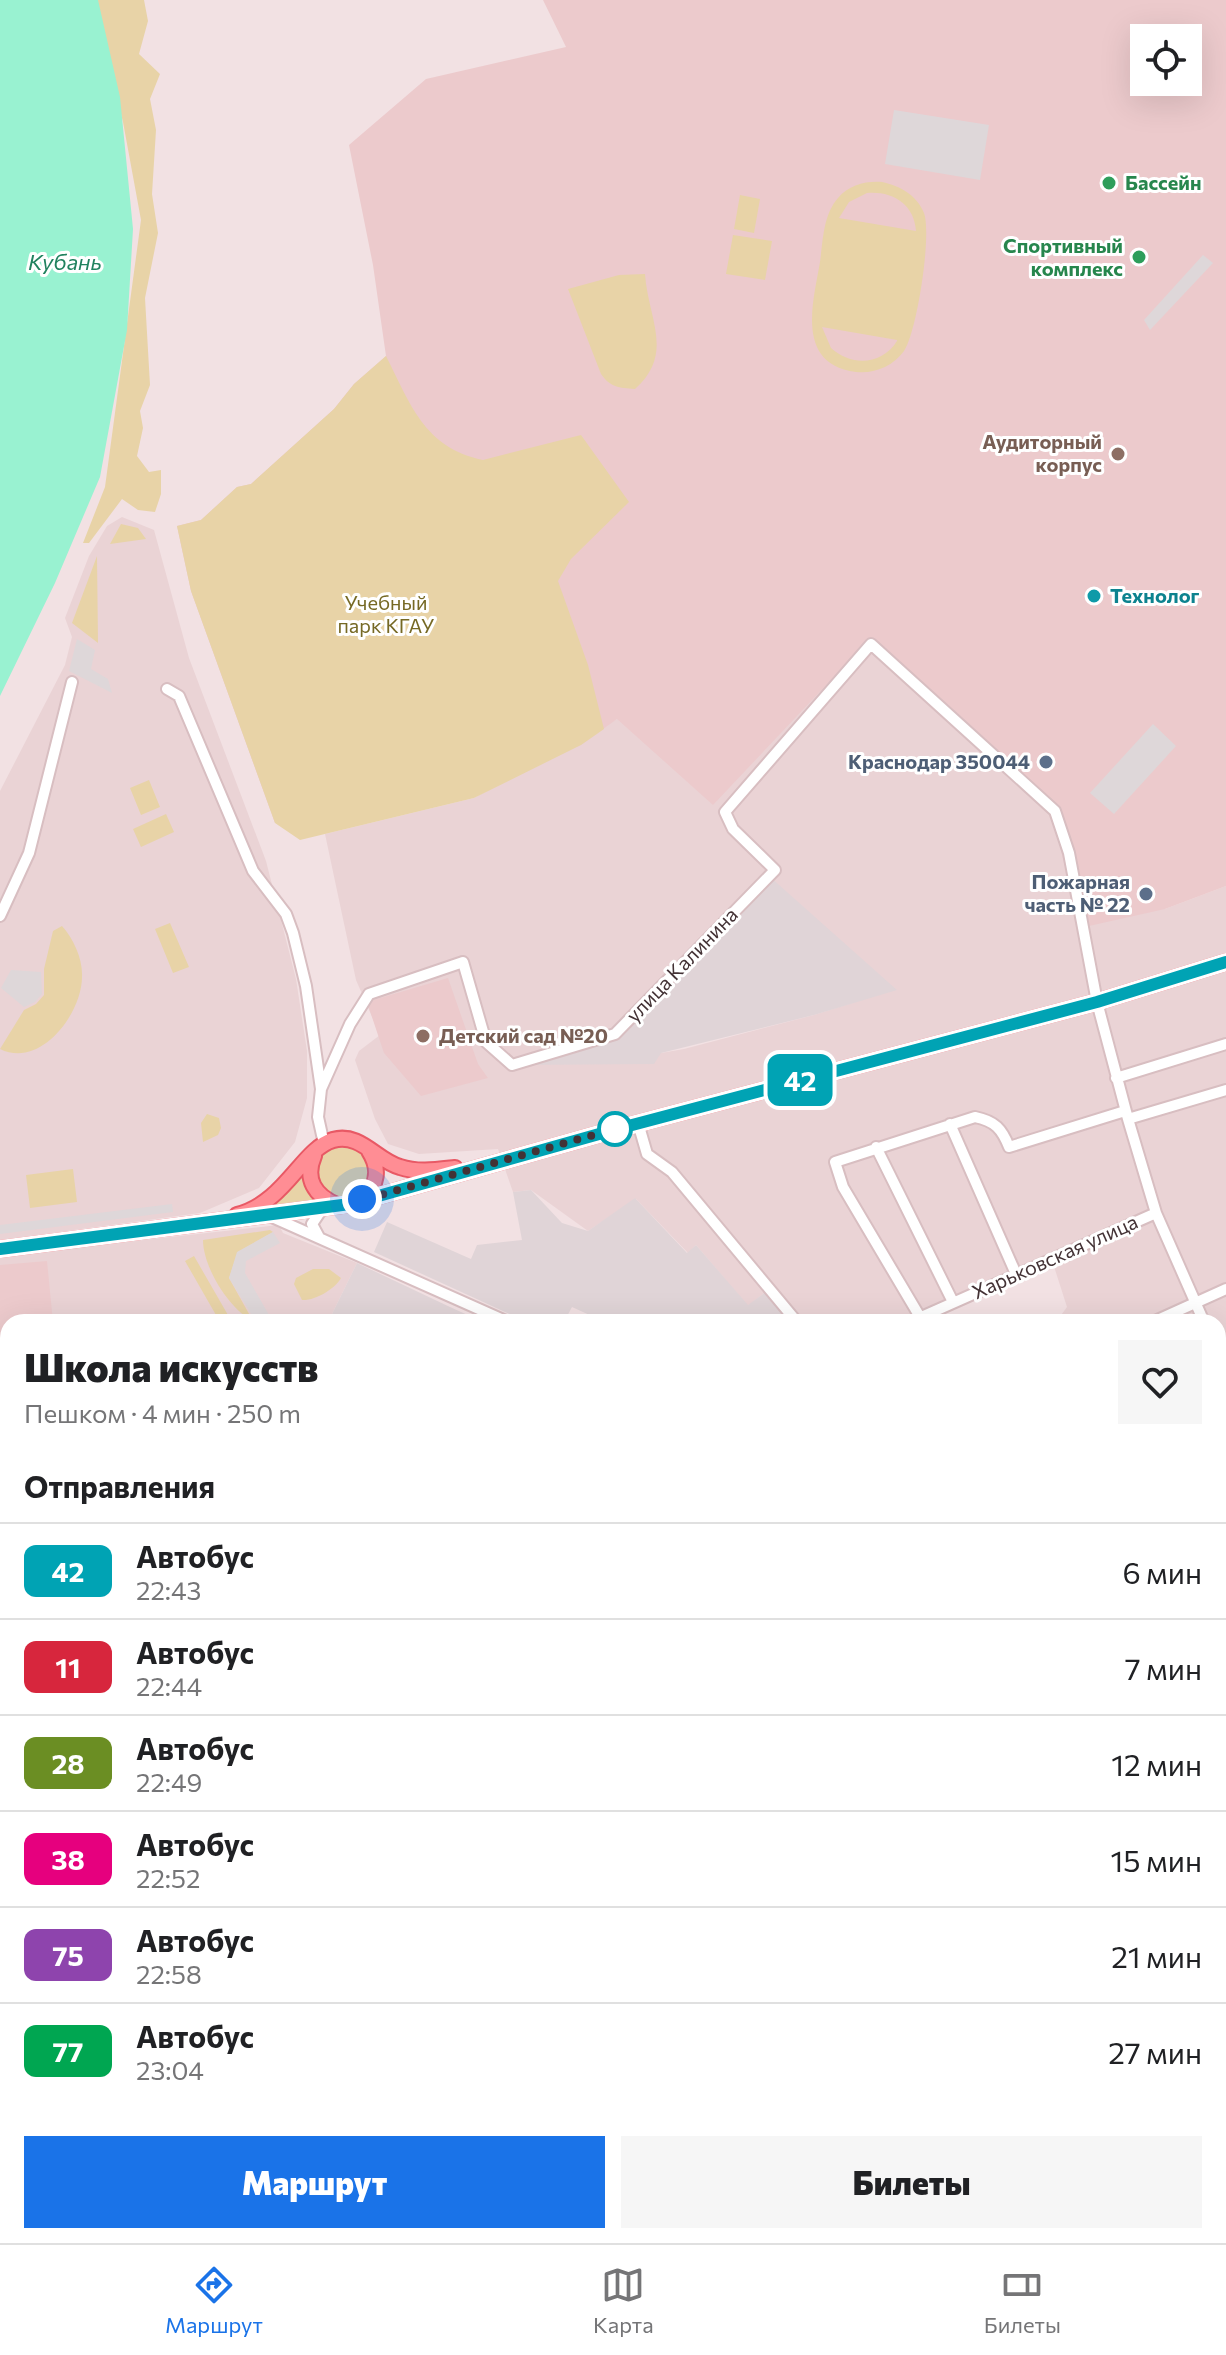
<!DOCTYPE html>
<html lang="ru">
<head>
<meta charset="utf-8">
<style>
  body { margin:0; font-family:Commissioner,sans-serif; background:#f6f6f6; color:#202124; height:100vh; display:flex; flex-direction:column; font-size:30px; white-space:nowrap }
  * { box-sizing:border-box; margin:0 }
  p { font-size:26px; color:#757577 }
  .icon { flex:none; width:44px; height:44px; fill:none; stroke:currentColor; stroke-width:2; stroke-linecap:round; stroke-linejoin:round }
  .map { position:relative; flex:1; overflow:hidden }
  .details { position:absolute; left:0px; top:1314px; width:1226px; height:930px; display:flex; flex-direction:column; background:#fff; border-radius:24px 24px 0 0; box-shadow:0 8px 32px #0002 }
  .details>* { flex:none }
  .badge { padding:0 16px; border-radius:12px; font-size:28px; line-height:52px }
  .controls { position:absolute; left:1130px; top:24px; display:grid; gap:16px }
  .controls a { display:grid; place-items:center; width:72px; height:72px; border-radius:0px; background:#fff; box-shadow:0 8px 32px #0002; font-size:40px }
  .you { position:absolute; width:40px; height:40px; margin:-20px; border:6px solid #fff; border-radius:50%; background:#1a73e8; box-shadow:0 0 0 12px #1a73e833 }
  .map>.badge { position:absolute; translate:-50% -50%; box-shadow:0 0 0 4px #fff }
  h2 { padding:0 24px; font-size:30px; line-height:72px }
  .round { display:grid; place-items:center; flex:none; width:84px; height:84px; border-radius:0px; background:#f6f6f6 }
  .overview { display:flex; align-items:center; justify-content:space-between; height:136px; padding:0 24px }
  h1 { font-size:38px; font-weight:800; line-height:60px }
  .button { display:flex; gap:16px; margin-top:auto; padding:16px 24px }
  .button a { flex:1; height:92px; border-radius:0px; background:#1a73e8; color:#fff; font-size:32px; font-weight:800; line-height:92px; text-align:center }
  .button a+a { background:#f6f6f6; color:#202124 }
  ul { padding:0; list-style:none }
  li { display:flex; align-items:center; gap:24px; height:96px; padding:0 24px; border-top:2px solid #e0e0e0 }
  li div { flex:1 }
  li b { display:block; font-size:30px }
  li em { font-style:normal }
  li .badge { min-width:88px; font-weight:700; text-align:center }
  .menu { display:flex; justify-content:space-around; align-items:center; height:112px; border-top:2px solid #e0e0e0; background:#fff; font-size:22px; color:#757577 }
  .menu a { display:grid; justify-items:center; gap:4px }
  .menu .active { color:#1a73e8 }
  .map>svg:first-child { display:block }
</style>
</head>
<body>
<div class="map">
<svg width="1226" height="2243" viewBox="0 0 1226 2243">
  <rect width="100%" height="100%" fill="#f2e1e3"/>
  <path fill="#ead3d5" fill-rule="evenodd" d="M122,517L154,530L189,658L266,861L296,979L307,1051V1098L295,1142L259,1188L200,1213L0,1240V791L65,665L72,637L65,618L89,556L107,526Z
    M865,643L1053,817L1165,909L1226,886V1517L1218,1522V1322H1056L1067,1307L1050,1254L901,1322H793L767,1291L748,1306L696,1245L688,1253L636,1199L588,1231L531,1190L513,1192L498,1149L419,1154L388,1144L375,1119L355,1060L359,1051L380,1035L356,980L325,834L474,798L617,719L824,684ZM896,989L814,1015L684,1049L661,1053L617,1037Z
    M279,1225L283,1233L357,1263L332,1314L341,1322H8V2236H815L802,2243H0V1256Z
    M1226,1563V2113L1218,2103V1568Z"/>
  <path fill="#e0d4d7" d="M769,876L897,990L814,1015L661,1053L654,1064L516,1065L617,1037Z
    M531,1190L562,1223L588,1231L635,1198L687,1253L696,1245L748,1305L767,1291L789,1322H605L572,1307L564,1322H527L374,1252L387,1222L471,1259L477,1245L522,1240L513,1192Z
    M357,1263L450,1307L483,1322H341L332,1314Z"/>
  <path fill="#eccacc" fill-rule="evenodd" d="M543,0H1226V886L1165,909L1080,928L1053,817L865,644L713,805L617,719L581,745L275,823L191,591L177,526L201,520L237,487L251,484L334,409L354,384L386,356L373,265L349,145L426,79L566,47ZM1144,38H1188V82H1144Z
    M448,978L478,1064L488,1078L421,1096L384,1053L367,1002Z
    M47,1261L53,1322H8V1603L0,1607V1265Z"/>
  <path fill="#e8d3a7" fill-rule="evenodd" d="M92,0H144L148,21L139,54L160,74L150,99L156,130L152,194L158,233L145,298L150,385L140,411L143,428L137,456L149,472L161,470V494L155,512L138,510L122,499L89,543H83L105,487L141,220L123,122Z
    M882,182C900,186 917,195 924,213C932,234 917,332 904,351C893,366 875,374 856,372C795,364 813,303 820,262C823,241 823,215 838,198C849,185 865,181 882,182ZM867,193C893,191 914,204 916,231L839,218L849,202ZM822,327L897,340V341C882,365 852,367 831,348Z
    M740,195L760,199L754,233L734,229Z
    M733,235L772,241L765,280L726,274Z
    M645,274C648,319 675,353 635,389C619,388 610,387 601,374L568,289L619,275Z
    M386,356C410,403 424,448 483,460L581,435L629,502L571,559L558,581L588,665L604,729L581,745L474,798L300,840L275,823L191,591L177,526L201,520L237,487L251,484L334,409L354,384Z
    M121,524L138,528L146,539L110,544Z
    M97,556L98,643L72,623Z
    M149,780L160,807L141,815L130,788Z
    M166,814L174,832L141,847L133,829Z
    M170,923L189,967L173,973L155,929Z
    M62,926C74,939 83,960 82,977C82,1013 41,1069 0,1049L24,1010L36,1004L44,995V969L53,931Z
    M207,1114L219,1118L221,1128L218,1135L203,1142L201,1123Z
    M316 1172a27 27 0 1 1 54 0a27 27 0 1 1-54 0Z
    M73,1169L77,1202L30,1208L26,1175Z
    M302,1178L315,1202L265,1208Z
    M270,1230L273,1232L238,1252L229,1278L253,1321C229,1309 203,1267 203,1240Z
    M194,1256L232,1322H220L185,1261Z
    M313,1269H329L341,1278C335,1289 315,1301 302,1300L294,1284L296,1278Z
    M1226,1401V1488H1225L1218,1481V1405Z
    M0,1969L8,1984V2046L0,2050Z
    M168,2236L172,2243H88L85,2237Z
    M815,2236H997L1001,2243L1024,2236H1101L1089,2243H802Z"/>
  <path fill="#ded7d9" d="M894,110L989,125L980,180L885,164Z
    M1203,255L1213,263L1150,330L1144,320Z
    M77,639L95,650L91,669L108,679L112,693L69,671Z
    M1153,724L1176,746L1114,814L1090,793Z
    M11,970L41,972L42,994L35,1002L24,1007L1,988Z
    M172,1204L173,1212L0,1234V1225Z
    M273,1232L280,1243L246,1261L245,1273L273,1322H256L229,1278L237,1252Z"/>
  <path fill="#99f2d1" d="M0,0H98L120,97L133,229L127,330L100,477L55,583L0,696Z
    M1226,2151V2243H1092L1104,2236H1218V2155Z"/>
  <g fill="none" stroke-linecap="round" stroke-linejoin="round">
    <defs>
      <path id="minor" d="M167,689L179,696L253,871L286,914L293,933L306,986L321,1089L318,1117L324,1144
        M0,916L29,853L72,682
        M1116,1078L1226,1044
        M321,1089L350,1024L369,994L463,962L486,1042L512,1065L615,1034L775,870L733,829L725,812L871,644L1055,811L1069,853L1097,1002L1128,1119L1156,1213L1204,1322
        M1128,1119L1226,1090
        M638,1123L647,1154L672,1172L797,1322
        M950,1124L1016,1274
        M876,1147L953,1302
        M272,1217L508,1322
        M319,1237L312,1224L322,1209
        M920,1317L843,1187L835,1162L975,1117C995,1121 1002,1129 1009,1147L1125,1111
        M910,1322L1156,1213
        M1153,1322L1226,1289
        M1218,1347L1226,1362
        M0,1657L8,1652
        M1218,1659L1226,1645
        M1218,1727L1226,1735
        M1218,1929L1226,1936
        M0,1939L8,1934
        M0,1943L8,1957
        M1218,2028L1226,2021
        M1218,2095L1226,2104
        M1218,2121L1226,2119
        M80,2236L84,2243
        M174,2236L178,2243
        M763,2243L775,2236"/>
      <path id="major" d="M314,1156C304,1179 315,1196 337,1205
        M362,1199C378,1186 380,1168 369,1151
        M237,1215C285,1203 302,1149 333,1140C360,1132 377,1161 400,1167C418,1173 437,1170 455,1168
        M0,1249L350,1204L617,1129L1097,1002L1226,962
        M1218,1557L1226,1552
        M0,2221L8,2216
        M19,2243L31,2236"/>
    </defs>
    <use href="#minor" stroke="#d8bec1" stroke-width="14"/>
    <use href="#major" stroke="#e85965" stroke-width="18"/>
    <use href="#minor" stroke="#fff" stroke-width="10"/>
    <use href="#major" stroke="#ff8d94" stroke-width="14"/>
    <path stroke="#929292" stroke-width="2" d="M1218,1534L1226,1529
      M0,2235L8,2230"/>
  </g>
  <g fill="none" stroke-linecap="round" stroke-linejoin="round">
    <defs>
      <path id="line" d="M0,1249L350,1204L617,1129L1097,1002L1226,962"/>
    </defs>
    <use href="#line" stroke="#fff" stroke-width="18"/>
    <use href="#line" stroke="#00a3b4" stroke-width="12"/>
    <path stroke="#433235" stroke-width="8" stroke-dasharray="0 14.4" d="M362,1199L359,1201L615,1129"/>
  </g>
  <g fill="#2e9e5b" stroke="#fff" stroke-width="3">
    <circle cx="1109" cy="183" r="8"/>
    <circle cx="1139" cy="257" r="8"/>
  </g>
  <g fill="#8d6e63" stroke="#fff" stroke-width="3">
    <circle cx="1118" cy="454" r="8"/>
    <circle cx="423" cy="1036" r="8"/>
  </g>
  <circle fill="#0f9aa8" stroke="#fff" stroke-width="3" cx="1094" cy="596" r="8"/>
  <g fill="#5c6f8a" stroke="#fff" stroke-width="3">
    <circle cx="1046" cy="762" r="8"/>
    <circle cx="1146" cy="894" r="8"/>
  </g>
  <circle fill="#fff" stroke="#00a3b4" stroke-width="4" cx="615" cy="1129" r="16"/>
  <g text-anchor="middle" stroke-width="6" stroke-linejoin="round" paint-order="stroke">
    <g font-size="20" font-weight="bold" fill="#27864d" stroke="#fff" text-anchor="start">
      <text x="1125" y="190">Бассейн</text>
      <text x="1123" y="253" text-anchor="end">Спортивный<tspan x="1123" dy="23">комплекс</tspan></text>
    </g>
    <g font-size="20" font-weight="bold" fill="#785e54" stroke="#fff" text-anchor="end">
      <text x="1102" y="449">Аудиторный<tspan x="1102" dy="23">корпус</tspan></text>
      <text x="439" y="1043" text-anchor="start">Детский сад №20</text>
    </g>
    <g font-size="20" font-weight="bold" fill="#0d838f" stroke="#fff" text-anchor="start">
      <text x="1110" y="603">Технолог</text>
    </g>
    <g font-size="20" fill="#766924" stroke="#fff">
      <text x="386" y="610">Учебный<tspan x="386" dy="23">парк КГАУ</tspan></text>
    </g>
    <g font-size="20" font-weight="bold" fill="#4e5e75" stroke="#fff" text-anchor="end">
      <text x="1030" y="769">Краснодар 350044</text>
      <text x="1130" y="889">Пожарная<tspan x="1130" dy="23">часть № 22</tspan></text>
    </g>
    <g font-size="20" fill="#433235" stroke="#fff">
      <text transform="translate(682 965) rotate(-46)" y="7">улица Калинина</text>
      <text transform="translate(1055 1257) rotate(-24)" y="7">Харьковская улица</text>
    </g>
    <g font-size="22" font-style="italic" fill="#21825f" stroke="#fff">
      <text x="65" y="270">Кубань</text>
    </g>
  </g>
</svg>
<div class="controls">
<a><svg class="icon" aria-label="locate" viewBox="0 0 24 24"><circle cx="12" cy="12" r="6"/><path d="M12 2v4M12 18v4M2 12h4M18 12h4"/></svg></a>
</div>
<div class="you" style="left:362px;top:1199px"></div>
<b class="badge" style="left:800px;top:1080px;background:#00a3b4;color:#fff">42</b>
<section class="details">
<div class="overview"><div><h1>Школа искусств</h1><p>Пешком · 4 мин · 250 m</p></div><a class="round"><svg class="icon" aria-label="heart" viewBox="0 0 24 24"><path d="M12 20l-8-8c-3-5 5-10 8-4 3-6 11-1 8 4z"/></svg></a></div>
<h2>Отправления</h2>
<ul>
<li><span class="badge" style="background:#00a3b4;color:#fff">42</span><div><b>Автобус</b><p>22:43</p></div><em>6 мин</em></li>
<li><span class="badge" style="background:#d7263d;color:#fff">11</span><div><b>Автобус</b><p>22:44</p></div><em>7 мин</em></li>
<li><span class="badge" style="background:#6b8e23;color:#fff">28</span><div><b>Автобус</b><p>22:49</p></div><em>12 мин</em></li>
<li><span class="badge" style="background:#e6007e;color:#fff">38</span><div><b>Автобус</b><p>22:52</p></div><em>15 мин</em></li>
<li><span class="badge" style="background:#8e44ad;color:#fff">75</span><div><b>Автобус</b><p>22:58</p></div><em>21 мин</em></li>
<li><span class="badge" style="background:#00a651;color:#fff">77</span><div><b>Автобус</b><p>23:04</p></div><em>27 мин</em></li>
</ul>
<div class="button"><a>Маршрут</a><a>Билеты</a></div>
</section>
</div>
<nav class="menu">
<a class="active"><svg class="icon" aria-label="directions" viewBox="0 0 24 24"><path d="M12 3l9 9-9 9-9-9zM9 14v-3h6M13 9l2 2-2 2"/></svg>Маршрут</a>
<a><svg class="icon" aria-label="map" viewBox="0 0 24 24"><path d="M3 6l6-2 6 2 6-2v14l-6 2-6-2-6 2zM9 4v14M15 6v14"/></svg>Карта</a>
<a><svg class="icon" aria-label="tickets" viewBox="0 0 24 24"><path d="M3 7h18v10H3zM15 7v10"/></svg>Билеты</a>
</nav>
</body>
</html>
